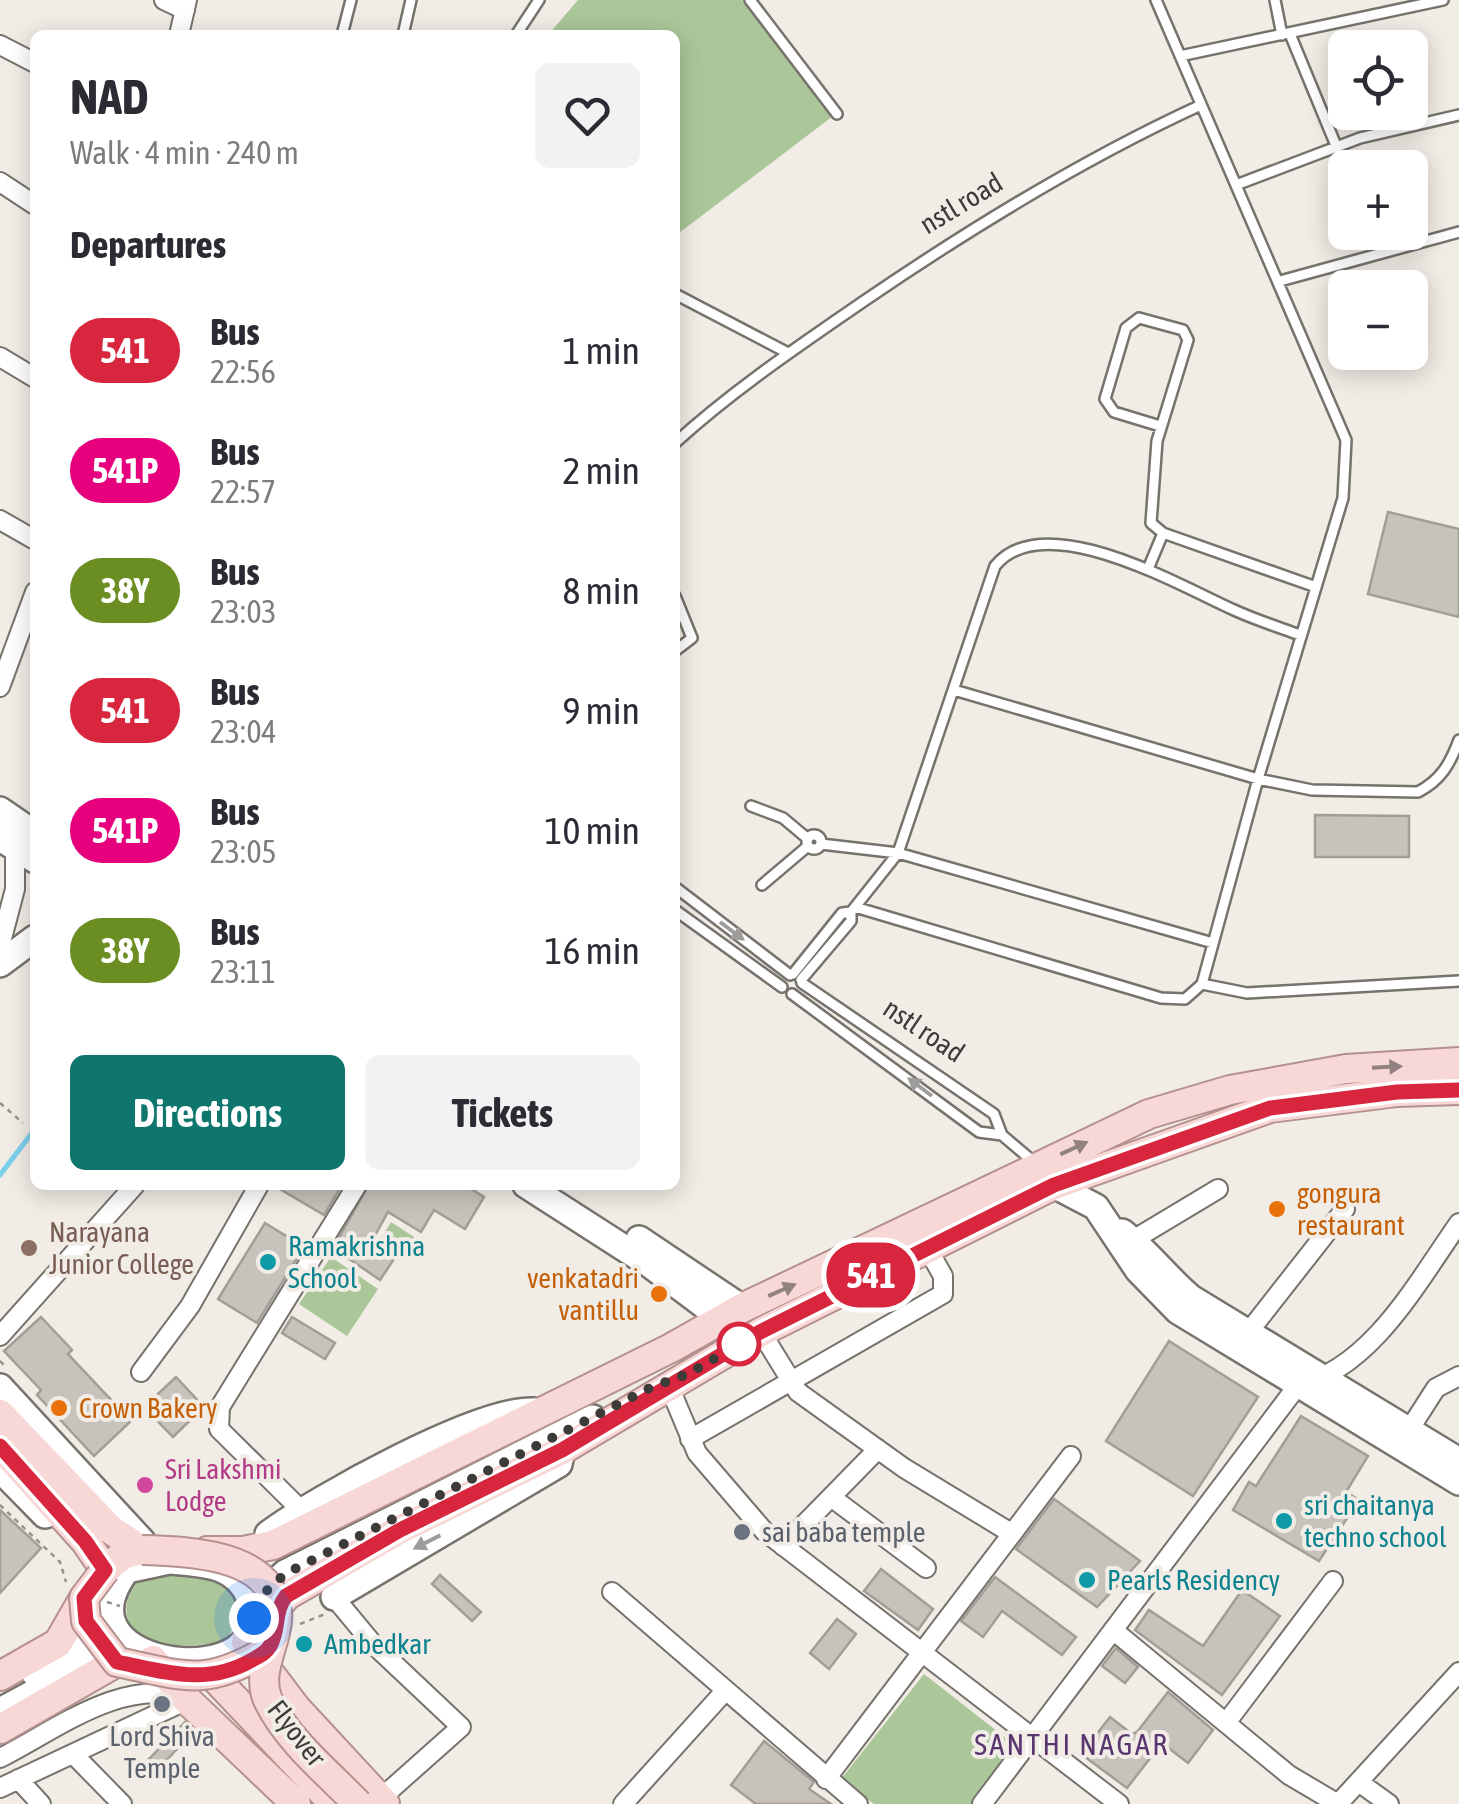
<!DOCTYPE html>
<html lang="en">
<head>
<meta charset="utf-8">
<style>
  body { margin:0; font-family:"Asap Condensed",sans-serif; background:#f2f2f3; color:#2b2b33; height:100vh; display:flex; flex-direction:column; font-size:38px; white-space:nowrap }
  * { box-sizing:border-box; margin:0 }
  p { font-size:32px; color:#7c7c81 }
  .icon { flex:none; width:55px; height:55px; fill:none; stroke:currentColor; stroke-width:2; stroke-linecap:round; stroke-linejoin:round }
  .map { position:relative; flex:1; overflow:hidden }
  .side { position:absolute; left:30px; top:30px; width:650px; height:1160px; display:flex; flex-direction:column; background:#fff; border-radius:15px; box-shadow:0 5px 25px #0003 }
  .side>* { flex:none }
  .badge { padding:0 20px; border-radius:32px; font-size:35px; line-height:65px }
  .controls { position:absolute; left:1328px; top:30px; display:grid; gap:20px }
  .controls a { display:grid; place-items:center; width:100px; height:100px; border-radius:15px; background:#fff; box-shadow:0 5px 25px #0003; font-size:50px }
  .you { position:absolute; width:50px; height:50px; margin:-25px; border:8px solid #fff; border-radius:50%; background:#1a73e8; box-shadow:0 0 0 15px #1a73e833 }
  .map>.badge { position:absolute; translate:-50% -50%; box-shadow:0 0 0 5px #fff }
  h2 { padding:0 40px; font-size:38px; line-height:90px }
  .round { display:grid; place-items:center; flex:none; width:105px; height:105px; border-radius:15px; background:#f2f2f3 }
  .headline { display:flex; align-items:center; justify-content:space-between; height:170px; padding:0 40px }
  h1 { font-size:48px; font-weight:700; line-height:75px }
  .cta { display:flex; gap:20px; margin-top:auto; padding:20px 40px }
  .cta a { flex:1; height:115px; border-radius:15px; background:#0f766e; color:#fff; font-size:40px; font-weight:700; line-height:115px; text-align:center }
  .cta a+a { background:#f2f2f3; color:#2b2b33 }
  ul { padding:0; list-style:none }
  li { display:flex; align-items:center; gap:30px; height:120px; padding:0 40px }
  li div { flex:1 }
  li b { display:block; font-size:38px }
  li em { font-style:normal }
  li .badge { min-width:110px; font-weight:700; text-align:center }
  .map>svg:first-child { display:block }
</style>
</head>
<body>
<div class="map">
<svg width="1459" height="1804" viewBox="0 0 1459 1804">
  <rect width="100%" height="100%" fill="#f1ece5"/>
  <path fill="#abc799" d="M578,0H742L833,116L675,236V35H548Z
    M391,1222L414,1237L402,1256L379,1242Z
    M331,1257L378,1289L347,1336L299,1304Z
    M163,1573L217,1579L233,1588L242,1613L226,1640C183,1652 101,1648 134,1584Z
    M924,1674L1016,1746L971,1804H874L841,1779Z"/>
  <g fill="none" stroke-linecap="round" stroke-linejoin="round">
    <path stroke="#7bd0eb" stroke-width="5" d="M0,1175L35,1129"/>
  </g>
  <path fill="#c7c3bc" stroke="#a29d97" stroke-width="2.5" d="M1388,512L1459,529V617L1368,594Z
    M1315,815L1409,816V857H1315Z
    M273,1185H342L324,1215Z
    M369,1185H465L484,1197L465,1229L434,1210L421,1232L388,1212L372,1241L396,1256L380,1280L333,1248Z
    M265,1223L304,1247L257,1323L218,1299Z
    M41,1317L72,1350L68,1354L131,1421L94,1456L37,1395L41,1390L4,1351Z
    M292,1317L335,1343L325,1359L282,1333Z
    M1169,1341L1258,1397L1193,1496L1106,1441Z
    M176,1377L204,1407L173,1437L144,1407Z
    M1301,1416L1368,1456L1346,1492L1359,1500L1319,1561L1233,1510L1249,1482L1256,1486Z
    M1054,1499L1140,1561L1097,1607L1016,1549Z
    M0,1510L41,1548L0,1593Z
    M881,1569L933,1609L918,1630L864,1591Z
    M440,1575L481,1612L472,1621L432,1584Z
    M995,1577L1076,1637L1062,1655L1002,1611L983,1637L961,1621Z
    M1242,1590L1280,1616L1222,1695L1135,1630L1149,1610L1203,1646Z
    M837,1619L856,1634L829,1669L810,1653Z
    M1116,1648L1138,1667L1125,1683L1102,1666Z
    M1168,1692L1213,1730L1188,1763L1162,1743L1127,1788L1081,1754L1110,1717L1132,1734L1137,1732Z
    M185,1722L194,1731L159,1768L149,1759Z
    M764,1741L814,1782L809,1789L831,1804H756L731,1785Z"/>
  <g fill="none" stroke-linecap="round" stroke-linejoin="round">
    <defs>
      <path id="lane" d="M750,0L837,114
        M1275,0L1282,35
        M1290,34L1337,148
        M342,35L351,0
        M403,35L411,0
        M516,35L539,0
        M1180,56L1443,0
        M1236,185L1360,138L1459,115
        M1280,281L1459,232
        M675,294L788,353
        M1160,426L1114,412L1105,399L1126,328L1139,318L1183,330L1188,340L1157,441L1151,523L1163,533L1316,587
        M675,443C733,390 799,346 864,301C971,228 1083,159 1201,105
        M1148,569L1163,533
        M675,596L692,638L675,651
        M954,690L1258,779L1312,790L1418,792C1441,780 1450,764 1459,740
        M751,806L783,818L808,839
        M807 842a7 7 0 1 1 14 0a7 7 0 1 1-14 0Z
        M821,844L898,853L1213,943
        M762,885L808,846
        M675,887L790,975
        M855,907L1161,998L1185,999L1202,984L1258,779L1343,498L1346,440L1156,0
        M675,910L782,987
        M793,974L842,913L851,912
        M801,980L851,921V912L898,853L995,566C1044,506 1180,586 1234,610C1256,620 1278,627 1300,635
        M802,983L994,1114L1002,1135
        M1202,984L1247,993L1459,981
        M792,994L979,1132L1002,1135L1035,1163"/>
      <path id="street" d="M164,0L185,10
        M179,35L187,0
        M0,45L35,63
        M0,182L35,205
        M0,357L35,378
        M0,520L35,540
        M0,687L35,592
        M0,946L15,889V846
        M1133,1240L1218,1189
        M761,1332L798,1392L904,1468L1011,1533
        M1247,1334L1345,1209
        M0,1336L135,1185
        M141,1372L190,1306L259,1185
        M669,1386L697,1453L764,1531L1119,1804
        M1409,1430L1436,1388L1459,1376
        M690,1439L943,1294V1276L926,1246
        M831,1497L926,1568
        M302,1511L219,1429L220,1407L357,1185
        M783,1546L878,1449
        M612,1592L858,1804
        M334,1597L373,1644L461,1727L380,1799
        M1113,1630L1289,1775L1338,1804
        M1226,1723L1333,1581
        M73,1754L122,1804
        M0,1758C54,1731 125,1675 187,1699
        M18,1779L41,1804
        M826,1779L1071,1456
        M1360,1783L1389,1804
        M0,1788L187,1700
        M623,1804L725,1691
        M982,1804L1298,1385C1371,1369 1418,1281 1459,1223
        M1338,1804L1459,1672"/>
      <path id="secondary" d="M0,810L35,834
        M0,838L35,860
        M0,964L35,938
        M526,1185L649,1264L721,1318
        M1054,1185L1096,1207L1138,1270L1178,1311L1459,1482
        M1122,1232C1148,1252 1166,1277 1191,1298L1459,1461
        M639,1239L742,1308
        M0,1387L142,1541
        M0,1469L45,1515
        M268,1534C315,1499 479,1408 534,1411
        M169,1561C201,1564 235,1563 249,1597C288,1696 47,1674 127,1570Z
        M334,1597L559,1464L562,1450
        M251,1605L285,1573L593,1418
        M35,1674L113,1629
        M0,1711L87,1664"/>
      <path id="primary" d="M0,1414L111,1530L142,1550
        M0,1446L85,1541L105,1570L124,1554L142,1550
        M207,1551H243L273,1545L671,1348L742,1308L1149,1114L1230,1090L1346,1069L1459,1062
        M275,1610L286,1596L399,1530L562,1450L761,1332L1054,1185L1270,1108L1397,1092L1459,1090
        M246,1642L296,1708L385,1804
        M153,1660L187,1700L296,1804
        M0,1676L58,1643L84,1598
        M213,1676L334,1804
        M0,1729L117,1662"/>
    </defs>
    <use href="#lane" stroke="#76726c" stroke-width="14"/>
    <use href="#street" stroke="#76726c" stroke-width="22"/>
    <use href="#secondary" stroke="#76726c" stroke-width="30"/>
    <use href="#primary" stroke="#b4908e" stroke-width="32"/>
    <path stroke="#96938e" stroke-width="2.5" stroke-dasharray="5 5" stroke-linecap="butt" d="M0,1103L23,1123
      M0,1361L7,1368
      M0,1505L60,1562L66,1582
      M300,1624L325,1614"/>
    <use href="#lane" stroke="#fff" stroke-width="9"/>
    <use href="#street" stroke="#fff" stroke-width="18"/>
    <use href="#secondary" stroke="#fff" stroke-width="25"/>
    <use href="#primary" stroke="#f8d7d7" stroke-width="28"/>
    <defs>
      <path id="primary-bridge" d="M142,1550C193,1551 293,1555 275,1633C270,1655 258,1678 268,1700C287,1740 328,1773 358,1804
        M105,1570L84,1598L86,1621L117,1662C186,1676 204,1688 268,1650"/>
    </defs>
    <use href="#primary-bridge" stroke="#b4908e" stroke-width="32" stroke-linecap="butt"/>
    <path stroke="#96938e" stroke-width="2.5" stroke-dasharray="5 5" stroke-linecap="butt" d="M107,1602L120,1606
      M241,1627L253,1633"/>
    <use href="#primary-bridge" stroke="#f8d7d7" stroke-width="28"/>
  </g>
  <defs><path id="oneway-solid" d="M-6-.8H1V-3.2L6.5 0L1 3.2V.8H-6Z" transform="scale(2.5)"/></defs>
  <g fill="#9e9d9c">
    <use href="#oneway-solid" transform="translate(732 931) rotate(37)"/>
    <use href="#oneway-solid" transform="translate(920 1087) rotate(-143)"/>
    <use href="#oneway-solid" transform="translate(427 1542) rotate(153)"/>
  </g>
  <g fill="#918180">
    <use href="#oneway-solid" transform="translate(1387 1067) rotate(-3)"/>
    <use href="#oneway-solid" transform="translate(1074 1148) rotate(-25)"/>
    <use href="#oneway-solid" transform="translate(782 1290) rotate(-24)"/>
  </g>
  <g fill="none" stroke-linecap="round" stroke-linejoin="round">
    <defs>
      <path id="line" d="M0,1446L85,1541L105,1570L84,1598L86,1621L117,1662C166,1672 207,1686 252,1660C259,1656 266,1653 270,1646C280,1628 273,1613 286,1596L400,1530L562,1450L760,1332L1054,1185L1270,1108L1397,1092L1459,1090"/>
    </defs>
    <use href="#line" stroke="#fff" stroke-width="22"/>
    <use href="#line" stroke="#d7263d" stroke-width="15"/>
    <path stroke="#3d3b38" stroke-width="10" stroke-dasharray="0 18" d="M254,1618L250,1606L285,1574L652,1387L688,1374L739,1344"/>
  </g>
  <g fill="#e8710a" stroke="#f1ece5" stroke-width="4">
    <circle cx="1277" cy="1209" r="10"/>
    <circle cx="659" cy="1294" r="10"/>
    <circle cx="59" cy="1408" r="10"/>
  </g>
  <circle fill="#8d6e63" stroke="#f1ece5" stroke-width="4" cx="29" cy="1248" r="10"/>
  <g fill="#0f9aa8" stroke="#f1ece5" stroke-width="4">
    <circle cx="268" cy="1262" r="10"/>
    <circle cx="1284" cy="1521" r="10"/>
    <circle cx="1087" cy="1580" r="10"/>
    <circle cx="304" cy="1644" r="10"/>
  </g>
  <circle fill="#fff" stroke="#d7263d" stroke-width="5" cx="739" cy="1344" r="20"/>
  <circle fill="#d1479c" stroke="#f1ece5" stroke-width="4" cx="145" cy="1485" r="10"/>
  <g fill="#6b7280" stroke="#f1ece5" stroke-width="4">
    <circle cx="742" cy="1532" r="10"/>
    <circle cx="162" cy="1704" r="10"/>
  </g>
  <g text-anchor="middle" stroke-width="8" stroke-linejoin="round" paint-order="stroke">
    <g font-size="28" fill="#3d3b38" stroke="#f1ece5">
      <text transform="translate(961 203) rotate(-31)" y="10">nstl road</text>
      <text transform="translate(924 1030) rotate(34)" y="10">nstl road</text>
      <text transform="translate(297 1733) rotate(52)" y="10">Flyover</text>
    </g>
    <g font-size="28" fill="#c56008" stroke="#f1ece5" text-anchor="start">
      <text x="1297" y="1203">gongura<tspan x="1297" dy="32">restaurant</tspan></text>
      <text x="639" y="1288" text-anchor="end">venkatadri<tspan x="639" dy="32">vantillu</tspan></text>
      <text x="79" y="1418">Crown Bakery</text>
    </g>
    <g font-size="28" fill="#785e54" stroke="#f1ece5" text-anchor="start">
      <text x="49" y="1242">Narayana<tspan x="49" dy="32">Junior College</tspan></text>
    </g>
    <g font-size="28" fill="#0d838f" stroke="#f1ece5" text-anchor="start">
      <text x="288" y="1256">Ramakrishna<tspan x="288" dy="32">School</tspan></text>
      <text x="1304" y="1515">sri chaitanya<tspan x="1304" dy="32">techno school</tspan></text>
      <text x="1107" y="1590">Pearls Residency</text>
      <text x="324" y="1654">Ambedkar</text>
    </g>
    <g font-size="28" fill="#b23c85" stroke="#f1ece5" text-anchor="start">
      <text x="165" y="1479">Sri Lakshmi<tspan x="165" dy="32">Lodge</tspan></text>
    </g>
    <g font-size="28" fill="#5b616d" stroke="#f1ece5" text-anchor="start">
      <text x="762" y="1542">sai baba temple</text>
      <text x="162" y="1746" text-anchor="middle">Lord Shiva<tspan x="162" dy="32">Temple</tspan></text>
    </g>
    <g font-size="30" letter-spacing="2.5" fill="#593670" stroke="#f1ece5">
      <text x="1072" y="1755">SANTHI NAGAR</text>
    </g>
  </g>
</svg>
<div class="controls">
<a><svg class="icon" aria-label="locate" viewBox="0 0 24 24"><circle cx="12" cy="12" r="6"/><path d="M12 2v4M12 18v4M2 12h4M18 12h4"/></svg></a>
<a>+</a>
<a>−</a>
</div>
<div class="you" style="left:254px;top:1618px"></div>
<b class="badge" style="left:871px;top:1275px;background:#d7263d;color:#fff">541</b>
<section class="side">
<div class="headline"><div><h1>NAD</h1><p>Walk · 4 min · 240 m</p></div><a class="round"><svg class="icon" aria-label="heart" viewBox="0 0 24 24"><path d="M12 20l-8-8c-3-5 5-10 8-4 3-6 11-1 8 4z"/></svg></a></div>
<h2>Departures</h2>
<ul>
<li><span class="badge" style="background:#d7263d;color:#fff">541</span><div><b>Bus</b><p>22:56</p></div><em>1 min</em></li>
<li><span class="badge" style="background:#e6007e;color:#fff">541P</span><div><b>Bus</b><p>22:57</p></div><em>2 min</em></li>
<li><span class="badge" style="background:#6b8e23;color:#fff">38Y</span><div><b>Bus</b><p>23:03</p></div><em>8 min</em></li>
<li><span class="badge" style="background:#d7263d;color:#fff">541</span><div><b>Bus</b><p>23:04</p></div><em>9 min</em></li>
<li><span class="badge" style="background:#e6007e;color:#fff">541P</span><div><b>Bus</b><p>23:05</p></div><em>10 min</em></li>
<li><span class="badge" style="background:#6b8e23;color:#fff">38Y</span><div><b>Bus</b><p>23:11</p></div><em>16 min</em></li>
</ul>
<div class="cta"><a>Directions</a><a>Tickets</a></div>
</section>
</div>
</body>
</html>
